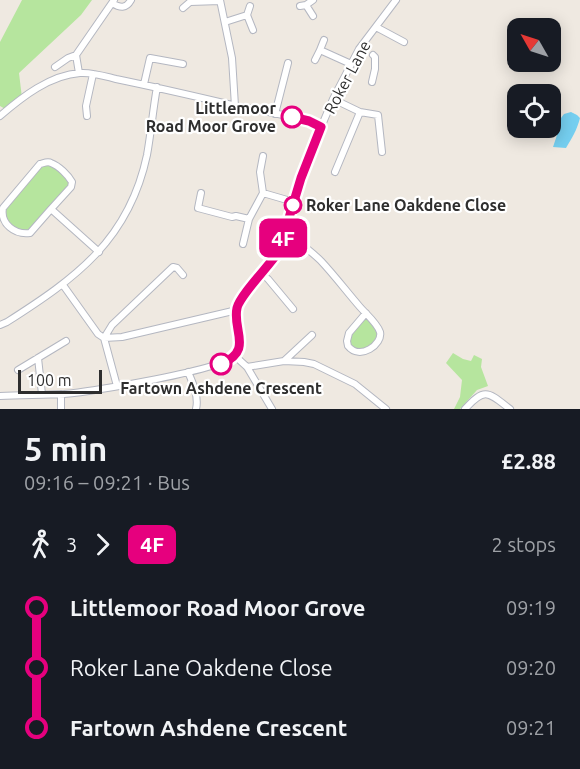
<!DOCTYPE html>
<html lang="en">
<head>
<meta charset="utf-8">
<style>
  body { margin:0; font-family:Ubuntu,sans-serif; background:#242831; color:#f1f3f6; height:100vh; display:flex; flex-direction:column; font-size:22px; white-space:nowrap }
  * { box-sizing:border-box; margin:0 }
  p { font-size:20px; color:#9ea1a6 }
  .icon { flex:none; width:33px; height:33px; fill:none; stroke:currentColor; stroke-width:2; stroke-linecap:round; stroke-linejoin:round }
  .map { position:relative; height:409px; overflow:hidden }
  .sheet { display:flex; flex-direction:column; background:#171b24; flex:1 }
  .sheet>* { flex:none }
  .badge { padding:0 12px; border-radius:9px; font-size:21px; line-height:39px }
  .needle { width:39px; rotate:309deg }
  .tools { position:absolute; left:507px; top:18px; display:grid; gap:12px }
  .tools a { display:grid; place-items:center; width:54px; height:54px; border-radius:12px; background:#171b24; box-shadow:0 3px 15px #0003; font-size:30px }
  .scale { position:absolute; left:18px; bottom:15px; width:84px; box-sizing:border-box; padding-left:6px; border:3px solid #2e2e2e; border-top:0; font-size:16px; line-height:21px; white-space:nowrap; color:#2e2e2e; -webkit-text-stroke:4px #fff; paint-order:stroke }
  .map>.badge { position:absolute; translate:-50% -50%; box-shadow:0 0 0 3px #fff }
  .legs { display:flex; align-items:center; gap:9px; height:66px; padding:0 24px; font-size:20px }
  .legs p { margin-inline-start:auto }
  .head { display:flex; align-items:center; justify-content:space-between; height:102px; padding:0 24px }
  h1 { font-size:33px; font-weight:700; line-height:45px }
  ul { padding:0 24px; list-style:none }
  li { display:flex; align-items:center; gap:21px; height:60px; font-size:22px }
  li i { display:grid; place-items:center; width:9px; height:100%; margin:0 8px; background:currentColor }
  li i::after { content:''; width:15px; height:15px; margin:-8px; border:4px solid; border-radius:50%; background:#171b24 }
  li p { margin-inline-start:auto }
  li:first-child i { background:linear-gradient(#0000 50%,currentColor 0) }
  li:last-child i { background:linear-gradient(currentColor 50%,#0000 0) }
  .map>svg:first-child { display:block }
</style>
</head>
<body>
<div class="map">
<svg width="580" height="409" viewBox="0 0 580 409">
  <rect width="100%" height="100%" fill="#efe9e1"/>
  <path fill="#b6e59e" d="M22,0H92L81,15L19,73L22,98L7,110L0,106V42Z
    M51,163L72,182L30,233L22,234L5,223L3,208L40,164Z
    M366,313L380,334L372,347L353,351L348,337Z
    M453,353L463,359L471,361L474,355L482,359L481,367L488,386L477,390L460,409H454L460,397L462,380L446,363Z"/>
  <path fill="#75cff0" d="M571,112L577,115L580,118C577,130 572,138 566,148L553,147L557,135L556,132L553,128L552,120L554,118L558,122L564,114Z"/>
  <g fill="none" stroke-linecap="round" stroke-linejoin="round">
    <defs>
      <path id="minor" d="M220,0L232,58L235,106
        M112,3C120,8 126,9 131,0
        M306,5L313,16
        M300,6L306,5L313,0
        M183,8L190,2L220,1
        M247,15L250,6
        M225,22L247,15L253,30
        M376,27L404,42
        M320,50L324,40
        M315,60L320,50L351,64
        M55,67L68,58L76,55
        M79,73L76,55L114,0
        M372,82L375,69V57L373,55
        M144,84L150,58L183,64
        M333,99L360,112L378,115L382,152
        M275,114L288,63
        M0,116C22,97 50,75 80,73C92,72 104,76 116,79C155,87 194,96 232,105C262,112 293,114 321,127
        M87,116L86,106L93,74
        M335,172L360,112
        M201,193L198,208L232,217L236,216L249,219
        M263,193L294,202
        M51,209L71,187L72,182C68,175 59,166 51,163C48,161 44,163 40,164L3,208C0,224 15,235 30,233L51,209L99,252
        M285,232C297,241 310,250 321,261C335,276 347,292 360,307C366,314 377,323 380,332C383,344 360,361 348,346L347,341L349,333L366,313
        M243,244L249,219L263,193L260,172L263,156
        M262,274L268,279L293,309
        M63,285L98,334L104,338
        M0,325L7,322C76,278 129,240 147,155C151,133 153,109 157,87
        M104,338L122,337L237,310
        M104,338L112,325L173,267L177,268L183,275
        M104,338L117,386
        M235,356L247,367L272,409
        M38,358L42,394
        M284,361L312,335
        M247,367L284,361L304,362L314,364L355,384L386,409
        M18,370L66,341
        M188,372C193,383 199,397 196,409
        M0,396C21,395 43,395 64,394C89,392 224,370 236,355C247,339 232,318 240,301C242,296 247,292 251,287C261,276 270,264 279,251L306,163L333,99L359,49L396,0
        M61,409V394
        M465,409C485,387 488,392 510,409"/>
    </defs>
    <use href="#minor" stroke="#b4b7c1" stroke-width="8"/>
    <use href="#minor" stroke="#fff" stroke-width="6"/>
  </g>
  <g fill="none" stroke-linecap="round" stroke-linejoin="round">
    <defs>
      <path id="line-1" d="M221,364C254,350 232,331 237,308C240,295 270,265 279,251L301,178L321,127L309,121L292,117"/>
    </defs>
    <use href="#line-1" stroke="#fff" stroke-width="14"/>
    <use href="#line-1" stroke="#e6007e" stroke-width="9"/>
  </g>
  <g fill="#fff" stroke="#e6007e" stroke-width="3">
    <circle cx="292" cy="117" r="10"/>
    <circle cx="293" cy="205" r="8"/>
    <circle cx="221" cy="364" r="10"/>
  </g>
  <g text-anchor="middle" stroke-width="4.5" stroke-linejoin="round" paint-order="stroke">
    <g font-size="16" fill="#2e2e2e" stroke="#fff">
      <text transform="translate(347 77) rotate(-62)" y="6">Roker Lane</text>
    </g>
    <g font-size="16" font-weight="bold" fill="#2e2e2e" stroke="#fff" text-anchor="end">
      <text x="276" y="114">Littlemoor<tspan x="276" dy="18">Road Moor Grove</tspan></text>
      <text x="306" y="211" text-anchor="start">Roker Lane Oakdene Close</text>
      <text x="221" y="394" text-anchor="middle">Fartown Ashdene Crescent</text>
    </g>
  </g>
</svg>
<div class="tools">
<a><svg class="needle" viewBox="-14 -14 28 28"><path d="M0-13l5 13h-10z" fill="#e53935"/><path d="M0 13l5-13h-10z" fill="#9ea1a6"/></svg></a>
<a><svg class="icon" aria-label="locate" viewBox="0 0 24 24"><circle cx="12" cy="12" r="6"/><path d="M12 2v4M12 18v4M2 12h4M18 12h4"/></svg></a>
</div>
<div class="scale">100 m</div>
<b class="badge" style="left:283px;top:238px;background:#e6007e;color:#fff">4F</b>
</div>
<section class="sheet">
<div class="head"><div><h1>5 min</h1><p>09:16 – 09:21 · Bus</p></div><b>£2.88</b></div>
<div class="legs"><svg class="icon" aria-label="walk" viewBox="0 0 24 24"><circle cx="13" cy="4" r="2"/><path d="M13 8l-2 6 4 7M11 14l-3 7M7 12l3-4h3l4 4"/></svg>3<svg class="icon" aria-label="forward" viewBox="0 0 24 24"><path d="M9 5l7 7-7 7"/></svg><b class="badge" style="background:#e6007e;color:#fff">4F</b><p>2 stops</p></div>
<ul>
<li><i style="color:#e6007e"></i><b>Littlemoor Road Moor Grove</b><p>09:19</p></li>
<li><i style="color:#e6007e"></i><span>Roker Lane Oakdene Close</span><p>09:20</p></li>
<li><i style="color:#e6007e"></i><b>Fartown Ashdene Crescent</b><p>09:21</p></li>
</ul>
</section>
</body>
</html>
